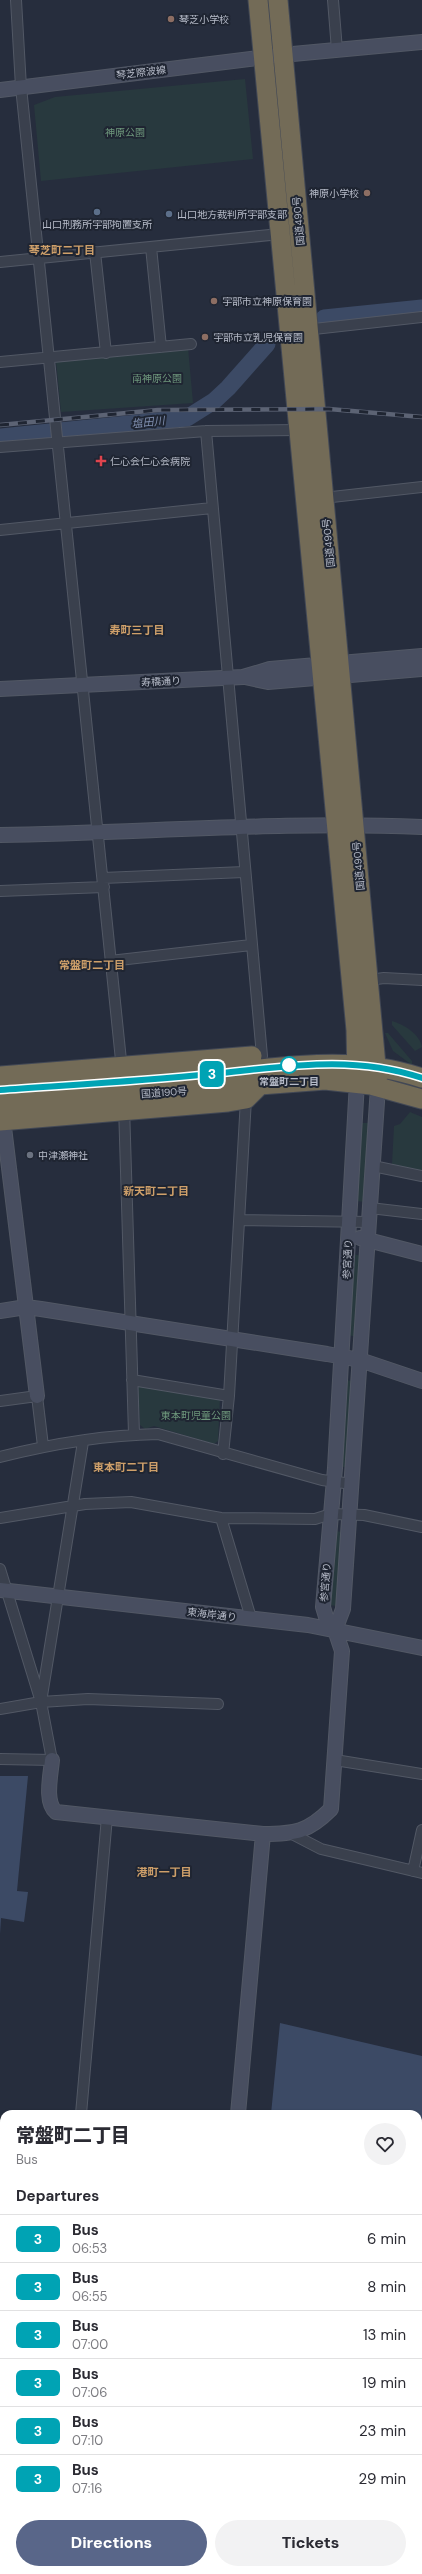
<!DOCTYPE html>
<html lang="en">
<head>
<meta charset="utf-8">
<style>
  body { margin:0; font-family:"DM Sans","Noto Sans JP",sans-serif; background:#f2f2f3; color:#2b2b33; height:100vh; display:flex; flex-direction:column; font-size:15px; white-space:nowrap }
  * { box-sizing:border-box; margin:0 }
  p { font-size:13px; color:#7c7c81 }
  .icon { flex:none; width:22px; height:22px; fill:none; stroke:currentColor; stroke-width:2; stroke-linecap:round; stroke-linejoin:round }
  .map { position:relative; flex:1; overflow:hidden }
  .panel { position:absolute; left:0px; top:2110px; width:422px; height:464px; display:flex; flex-direction:column; background:#fff; border-radius:12px 12px 0 0; box-shadow:0 1px 3px #0004 }
  .panel>* { flex:none }
  .badge { padding:0 8px; border-radius:6px; font-size:14px; line-height:26px }
  .map>.badge { position:absolute; translate:-50% -50%; box-shadow:0 0 0 2px #fff }
  h2 { padding:0 16px; font-size:15px; line-height:36px }
  .round { display:grid; place-items:center; flex:none; width:42px; height:42px; border-radius:21px; background:#f2f2f3 }
  .headline { display:flex; align-items:center; justify-content:space-between; height:68px; padding:0 16px }
  h1 { font-size:19px; font-weight:800; line-height:30px }
  .primary-button { display:flex; gap:8px; margin-top:auto; padding:8px 16px }
  .primary-button a { flex:1; height:46px; border-radius:24px; background:#596689; color:#fff; font-size:16px; font-weight:800; line-height:46px; text-align:center }
  .primary-button a+a { background:#f2f2f3; color:#2b2b33 }
  ul { padding:0; list-style:none }
  li { display:flex; align-items:center; gap:12px; height:48px; padding:0 16px; border-top:1px solid #e1e1e2 }
  li div { flex:1 }
  li b { display:block; font-size:15px }
  li em { font-style:normal }
  li .badge { min-width:44px; font-weight:700; text-align:center }
  .map>svg:first-child { display:block }
</style>
</head>
<body>
<div class="map">
<svg width="422" height="2574" viewBox="0 0 422 2574">
  <rect width="100%" height="100%" fill="#262d3d"/>
  <path fill="#28393e" d="M245,79L253,159L41,181L34,105L55,97Z
    M188,347L193,403L61,412L56,361Z
    M392,1021C403,1024 420,1034 422,1047L415,1051L392,1025Z
    M385,1033H388L412,1061V1065L393,1051Z
    M410,1112L422,1117V1173L393,1167L392,1164L394,1126L400,1124Z
    M362,1123H371L365,1202L356,1201Z
    M353,1254L362,1256L357,1337L348,1335Z
    M345,1380L353,1381L347,1467H338Z
    M142,1384L220,1398L218,1441L214,1444L154,1426L145,1429L140,1425L138,1387Z
    M335,1531L342,1532L336,1606L329,1605Z"/>
  <path fill="#3c4a65" d="M0,1776H28L17,1891L28,1892L24,1922L1,1918L0,1934Z
    M280,2023L422,2056V2574H0V2132H4V2570H418V2114H271Z"/>
  <g fill="none" stroke-linecap="round" stroke-linejoin="round">
    <path stroke="#3c4a65" stroke-width="17" d="M324,318L422,308
      M0,437L187,418L214,401L228,388L267,344"/>
    <defs>
      <path id="street" d="M16,0L21,87L122,1070
        M333,0L337,50
        M151,247L161,347
        M95,252L106,353
        M0,262L280,234
        M305,330L422,317
        M0,362L191,344
        M206,431L262,1056
        M0,447L206,431L298,430
        M323,498L422,487
        M0,530L212,508
        M103,878L244,872
        M0,891L104,887
        M110,961L251,945
        M369,980L384,978L422,980
        M124,1106L134,1434
        M373,1166L422,1176
        M370,1208L422,1214
        M240,1220L370,1222
        M132,1380L229,1396
        M0,1401L37,1396L43,1446
        M223,1454L229,1396L246,1099
        M0,1457C51,1444 105,1435 158,1434L322,1480L352,1484
        M0,1518L85,1504L131,1502L221,1518L315,1519L331,1514L364,1515L422,1527
        M221,1518L251,1618
        M0,1569L41,1702L52,1760L0,1759
        M41,1702L83,1442
        M0,1709L41,1702L88,1699L218,1704
        M335,1760L422,1774
        M292,1834L321,1849L422,1873
        M413,1871L422,1830
        M81,2114L107,1817"/>
      <path id="secondary" d="M0,90L282,55L422,42
        M245,677L268,682L422,669
        M0,689L243,677L270,669L422,656
        M0,835C141,833 281,821 422,827
        M2,1111L37,1396
        M360,1238L422,1254
        M0,1311L26,1307L41,1309L327,1354L360,1360L422,1381
        M0,1590L308,1625L422,1648
        M335,1630L343,1609L378,1087
        M52,1760C51,1774 44,1802 56,1812L263,1834C295,1834 308,1832 331,1809L342,1651L335,1630L326,1617L323,1607L335,1468L357,1082
        M238,2114L263,1834"/>
      <path id="highway" d="M258,0L356,1030L357,1082
        M278,0L378,1087
        M0,1076L252,1056
        M0,1090C71,1085 141,1081 212,1074C284,1067 352,1054 422,1078
        M0,1105L325,1080L371,1085L422,1099
        M0,1121L228,1102L246,1099L257,1088"/>
    </defs>
    <use href="#street" stroke="#525865" stroke-width="12"/>
    <use href="#secondary" stroke="#525865" stroke-width="16"/>
    <use href="#highway" stroke="#424855" stroke-width="21"/>
    <use href="#street" stroke="#3a404d" stroke-width="10"/>
    <use href="#secondary" stroke="#484e60" stroke-width="14"/>
    <use href="#highway" stroke="#736b57" stroke-width="19"/>
    <defs>
      <path id="rail" d="M0,425L158,410L329,409L422,417"/>
    </defs>
    <use href="#rail" stroke="#5c6374" stroke-width="4.5"/>
    <use href="#rail" stroke="#1f2532" stroke-width="3" stroke-dasharray="9" stroke-linecap="butt"/>
  </g>
  <g fill="none" stroke-linecap="round" stroke-linejoin="round">
    <defs>
      <path id="line" d="M0,1090C71,1085 141,1081 212,1074C283,1067 352,1054 422,1078"/>
    </defs>
    <use href="#line" stroke="#fff" stroke-width="9"/>
    <use href="#line" stroke="#00a3b4" stroke-width="6"/>
  </g>
  <g fill="#8d6e63" stroke="#1f2532" stroke-width="1.5">
    <circle cx="171" cy="19" r="4"/>
    <circle cx="367" cy="193" r="4"/>
    <circle cx="214" cy="301" r="4"/>
    <circle cx="205" cy="337" r="4"/>
  </g>
  <g fill="#5c6f8a" stroke="#1f2532" stroke-width="1.5">
    <circle cx="97" cy="212" r="4"/>
    <circle cx="169" cy="214" r="4"/>
  </g>
  <path fill="#e0444e" stroke="#1f2532" stroke-width="1.5" d="M99 455h4v4h4v4h-4v4h-4v-4h-4v-4h4z"/>
  <circle fill="#fff" stroke="#00a3b4" stroke-width="2" cx="289" cy="1065" r="8"/>
  <circle fill="#6b7280" stroke="#1f2532" stroke-width="1.5" cx="30" cy="1155" r="4"/>
  <g text-anchor="middle" stroke-width="4" stroke-linejoin="round" paint-order="stroke">
    <g font-size="10" fill="#b6bbc8" stroke="#1f2532" text-anchor="start">
      <text x="179" y="23">琴芝小学校</text>
      <text x="359" y="197" text-anchor="end">神原小学校</text>
      <text x="177" y="218">山口地方裁判所宇部支部</text>
      <text x="97" y="228" text-anchor="middle">山口刑務所宇部拘置支所</text>
      <text x="222" y="305">宇部市立神原保育園</text>
      <text x="213" y="341">宇部市立乳児保育園</text>
      <text x="110" y="465">仁心会仁心会病院</text>
      <text x="38" y="1159">中津瀬神社</text>
    </g>
    <g font-size="10" fill="#b6bbc8" stroke="#1f2532">
      <text transform="translate(141 72) rotate(-7)" y="4">琴芝際波線</text>
      <text transform="translate(298 221) rotate(-95)" y="4">国道490号</text>
      <text transform="translate(328 543) rotate(-96)" y="4">国道490号</text>
      <text transform="translate(161 681) rotate(-3)" y="4">寿橋通り</text>
      <text transform="translate(358 866) rotate(-95)" y="4">国道490号</text>
      <text transform="translate(164 1092) rotate(-4)" y="4">国道190号</text>
      <text transform="translate(347 1259) rotate(-87)" y="4">参宮通り</text>
      <text transform="translate(325 1582) rotate(-85)" y="4">参宮通り</text>
      <text transform="translate(212 1614) rotate(7)" y="4">東海岸通り</text>
    </g>
    <g font-size="10" fill="#6e987c" stroke="#1f2532">
      <text x="125" y="136">神原公園</text>
      <text x="157" y="382">南神原公園</text>
      <text x="196" y="1419">東本町児童公園</text>
    </g>
    <g font-size="10" font-weight="bold" fill="#b6bbc8" stroke="#1f2532">
      <text x="289" y="1085">常盤町二丁目</text>
    </g>
    <g font-size="11" font-weight="bold" fill="#cfa06a" stroke="#1f2532">
      <text x="62" y="254">琴芝町二丁目</text>
      <text x="137" y="634">寿町三丁目</text>
      <text x="92" y="969">常盤町二丁目</text>
      <text x="156" y="1195">新天町二丁目</text>
      <text x="126" y="1471">東本町二丁目</text>
      <text x="164" y="1876">港町一丁目</text>
    </g>
    <g font-size="11" font-style="italic" fill="#7f8eae" stroke="#1f2532">
      <text transform="translate(148 422) rotate(-6)" y="4">塩田川</text>
    </g>
  </g>
</svg>
<b class="badge" style="left:212px;top:1074px;background:#00a3b4;color:#fff">3</b>
<section class="panel">
<div class="headline"><div><h1>常盤町二丁目</h1><p>Bus</p></div><a class="round"><svg class="icon" aria-label="heart" viewBox="0 0 24 24"><path d="M12 20l-8-8c-3-5 5-10 8-4 3-6 11-1 8 4z"/></svg></a></div>
<h2>Departures</h2>
<ul>
<li><span class="badge" style="background:#00a3b4;color:#fff">3</span><div><b>Bus</b><p>06:53</p></div><em>6 min</em></li>
<li><span class="badge" style="background:#00a3b4;color:#fff">3</span><div><b>Bus</b><p>06:55</p></div><em>8 min</em></li>
<li><span class="badge" style="background:#00a3b4;color:#fff">3</span><div><b>Bus</b><p>07:00</p></div><em>13 min</em></li>
<li><span class="badge" style="background:#00a3b4;color:#fff">3</span><div><b>Bus</b><p>07:06</p></div><em>19 min</em></li>
<li><span class="badge" style="background:#00a3b4;color:#fff">3</span><div><b>Bus</b><p>07:10</p></div><em>23 min</em></li>
<li><span class="badge" style="background:#00a3b4;color:#fff">3</span><div><b>Bus</b><p>07:16</p></div><em>29 min</em></li>
</ul>
<div class="primary-button"><a>Directions</a><a>Tickets</a></div>
</section>
</div>
</body>
</html>
